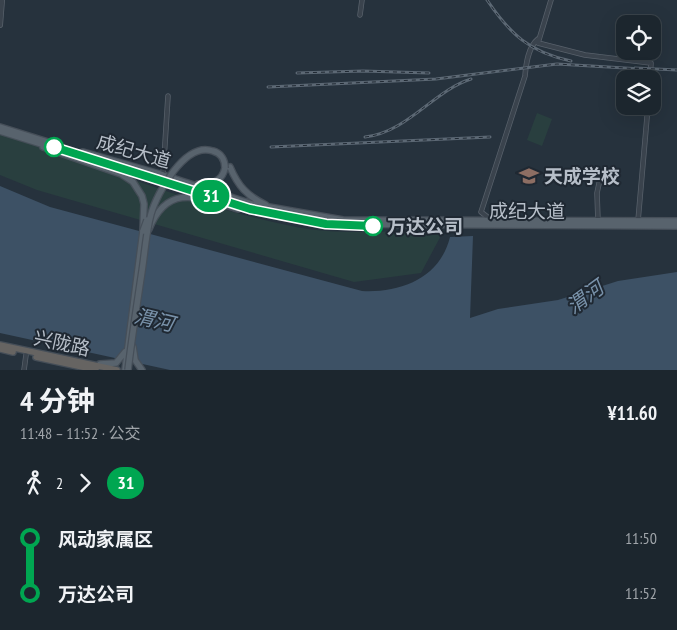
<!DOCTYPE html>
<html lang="zh">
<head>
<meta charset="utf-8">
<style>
  body { margin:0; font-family:"PT Sans Narrow","Noto Sans SC",sans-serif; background:#29323a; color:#f1f3f6; height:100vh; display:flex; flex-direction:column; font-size:19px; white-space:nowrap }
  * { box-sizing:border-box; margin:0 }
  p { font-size:16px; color:#a0a5aa }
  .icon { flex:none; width:28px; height:28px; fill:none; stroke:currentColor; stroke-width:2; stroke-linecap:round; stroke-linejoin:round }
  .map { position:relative; height:370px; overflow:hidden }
  .sheet { display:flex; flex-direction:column; background:#1c262e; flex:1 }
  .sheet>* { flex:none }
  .badge { padding:0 10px; border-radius:16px; font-size:18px; line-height:32px }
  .buttons { position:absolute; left:616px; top:15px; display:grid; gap:10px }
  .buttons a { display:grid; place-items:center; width:45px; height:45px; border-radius:10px; background:#1c262e; box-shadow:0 5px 20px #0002,0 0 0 1px #3a434a; font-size:25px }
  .map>.badge { position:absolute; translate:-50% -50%; box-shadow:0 0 0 2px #fff }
  .legs { display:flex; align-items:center; gap:8px; height:55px; padding:0 20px; font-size:16px }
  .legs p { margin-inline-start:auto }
  .head { display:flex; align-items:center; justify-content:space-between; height:85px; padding:0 20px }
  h1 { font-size:28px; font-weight:700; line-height:38px }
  ul { padding:0 20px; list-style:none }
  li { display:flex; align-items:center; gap:18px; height:55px; font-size:19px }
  li i { display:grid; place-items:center; width:8px; height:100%; margin:0 6px; background:currentColor }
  li i::after { content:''; width:12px; height:12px; margin:-6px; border:4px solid; border-radius:50%; background:#1c262e }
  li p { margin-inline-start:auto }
  li:first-child i { background:linear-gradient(#0000 50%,currentColor 0) }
  li:last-child i { background:linear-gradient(currentColor 50%,#0000 0) }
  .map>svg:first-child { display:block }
</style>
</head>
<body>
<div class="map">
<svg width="677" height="370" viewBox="0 0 677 370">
  <rect width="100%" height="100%" fill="#26323d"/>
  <path fill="#293f3f" d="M537,113L552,119L542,146L527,140Z
    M0,130C97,165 194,207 296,227C343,236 395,230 444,230L421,273L354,282L37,190L0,175Z"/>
  <path fill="#3d5165" d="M0,186L50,207L362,291C401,293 440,278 450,237L473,236L470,318L498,309L558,300L618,281L677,272V370H170L0,333Z"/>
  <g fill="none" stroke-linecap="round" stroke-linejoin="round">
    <defs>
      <path id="minor" d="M551,0L538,43L585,55L651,63L650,79
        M360,15L362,0
        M163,175L168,96
        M490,219L481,212L525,76C526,64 528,47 538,39
        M598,221L597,193L601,174
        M638,221L648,106
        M24,370L26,355"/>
      <path id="tertiary" d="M0,25L2,0"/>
      <path id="primary" d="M0,127L48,142
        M0,131L250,209L327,224L677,226
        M43,147L121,174L133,182L142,196L144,204L143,231L125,370
        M83,152L163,175L252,204L343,220L677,221
        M230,167C238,186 247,196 266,205
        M198,184C211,185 222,182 225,168
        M149,229C168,182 200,198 238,209
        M133,347L135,360L142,370
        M100,364L116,363L125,352"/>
      <path id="trunk" d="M0,345L117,370
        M0,349L13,352
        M36,357L96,370"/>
    </defs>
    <use href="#minor" stroke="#58616b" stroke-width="5.5"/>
    <use href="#tertiary" stroke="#58616b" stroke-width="6"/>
    <use href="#primary" stroke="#464f59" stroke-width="8"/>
    <use href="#trunk" stroke="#454e58" stroke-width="8"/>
    <use href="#minor" stroke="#3a434d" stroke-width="4"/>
    <use href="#tertiary" stroke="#3a434d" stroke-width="4.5"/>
    <use href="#primary" stroke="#58636d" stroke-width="5.5"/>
    <use href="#trunk" stroke="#666462" stroke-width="5.5"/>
    <defs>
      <path id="rail" d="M487,0C510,34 529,52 571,61
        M635,68L677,70
        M297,73L363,71L429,73
        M268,87L436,79L557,64L642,69
        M365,137C408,132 433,91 471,79
        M271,147L490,137"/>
    </defs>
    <use href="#rail" stroke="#5c6874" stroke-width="3"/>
    <use href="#rail" stroke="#1f2832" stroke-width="1" stroke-dasharray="4" stroke-linecap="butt"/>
    <defs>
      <path id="primary-bridge" d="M143,231L147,220
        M128,370C132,337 137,304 142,271C145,252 146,232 151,214C157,193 185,141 213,151C221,153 225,160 225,168"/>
    </defs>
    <use href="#primary-bridge" stroke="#464f59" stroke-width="8" stroke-linecap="butt"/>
    <use href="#primary-bridge" stroke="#58636d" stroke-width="5.5"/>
  </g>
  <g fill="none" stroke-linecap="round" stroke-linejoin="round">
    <defs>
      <path id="line-1" d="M54,147L250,209L326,224L373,226"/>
    </defs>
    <use href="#line-1" stroke="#fff" stroke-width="11"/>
    <use href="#line-1" stroke="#00a651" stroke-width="8"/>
  </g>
  <defs>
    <symbol id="school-bare" viewBox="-9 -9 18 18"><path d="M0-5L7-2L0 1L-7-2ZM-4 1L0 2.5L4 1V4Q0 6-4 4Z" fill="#8d6e63" stroke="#1f2832" stroke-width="2.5" paint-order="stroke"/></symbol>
  </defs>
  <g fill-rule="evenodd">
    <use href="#school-bare" x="515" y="162" width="28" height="28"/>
  </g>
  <g fill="#fff" stroke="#00a651" stroke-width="2.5">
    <circle cx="54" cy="147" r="9"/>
    <circle cx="373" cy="226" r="9"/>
  </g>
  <g text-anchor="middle" stroke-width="4" stroke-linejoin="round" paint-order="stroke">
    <g font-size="19" fill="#b6bec8" stroke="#1f2832">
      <text transform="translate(134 151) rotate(16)" y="7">成纪大道</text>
      <text x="527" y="218">成纪大道</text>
      <text transform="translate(62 343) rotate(12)" y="7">兴陇路</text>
    </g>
    <g font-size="19" font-weight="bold" fill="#b6bec8" stroke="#1f2832" text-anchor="start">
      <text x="544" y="183">天成学校</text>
    </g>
    <g font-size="19" font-weight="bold" fill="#b6bec8" stroke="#1f2832" text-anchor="start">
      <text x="387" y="233">万达公司</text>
    </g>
    <g font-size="20" font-style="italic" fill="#7992aa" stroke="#1f2832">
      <text transform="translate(585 297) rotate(-36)" y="7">渭河</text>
      <text transform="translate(154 320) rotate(13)" y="7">渭河</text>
    </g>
  </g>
</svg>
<div class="buttons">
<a><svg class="icon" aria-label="locate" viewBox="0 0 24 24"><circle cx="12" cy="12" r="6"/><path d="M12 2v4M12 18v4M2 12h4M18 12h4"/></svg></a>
<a><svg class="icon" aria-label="layers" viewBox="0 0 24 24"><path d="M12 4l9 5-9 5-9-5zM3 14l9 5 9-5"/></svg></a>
</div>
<b class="badge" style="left:211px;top:196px;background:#00a651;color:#fff">31</b>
</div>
<section class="sheet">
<div class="head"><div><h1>4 分钟</h1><p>11:48 – 11:52 · 公交</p></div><b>¥11.60</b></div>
<div class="legs"><svg class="icon" aria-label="walk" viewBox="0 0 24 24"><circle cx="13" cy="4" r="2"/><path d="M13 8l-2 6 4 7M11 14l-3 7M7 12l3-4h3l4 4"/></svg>2<svg class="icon" aria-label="forward" viewBox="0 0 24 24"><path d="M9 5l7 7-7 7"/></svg><b class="badge" style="background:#00a651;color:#fff">31</b></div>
<ul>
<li><i style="color:#00a651"></i><b>风动家属区</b><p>11:50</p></li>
<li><i style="color:#00a651"></i><b>万达公司</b><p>11:52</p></li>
</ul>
</section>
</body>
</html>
